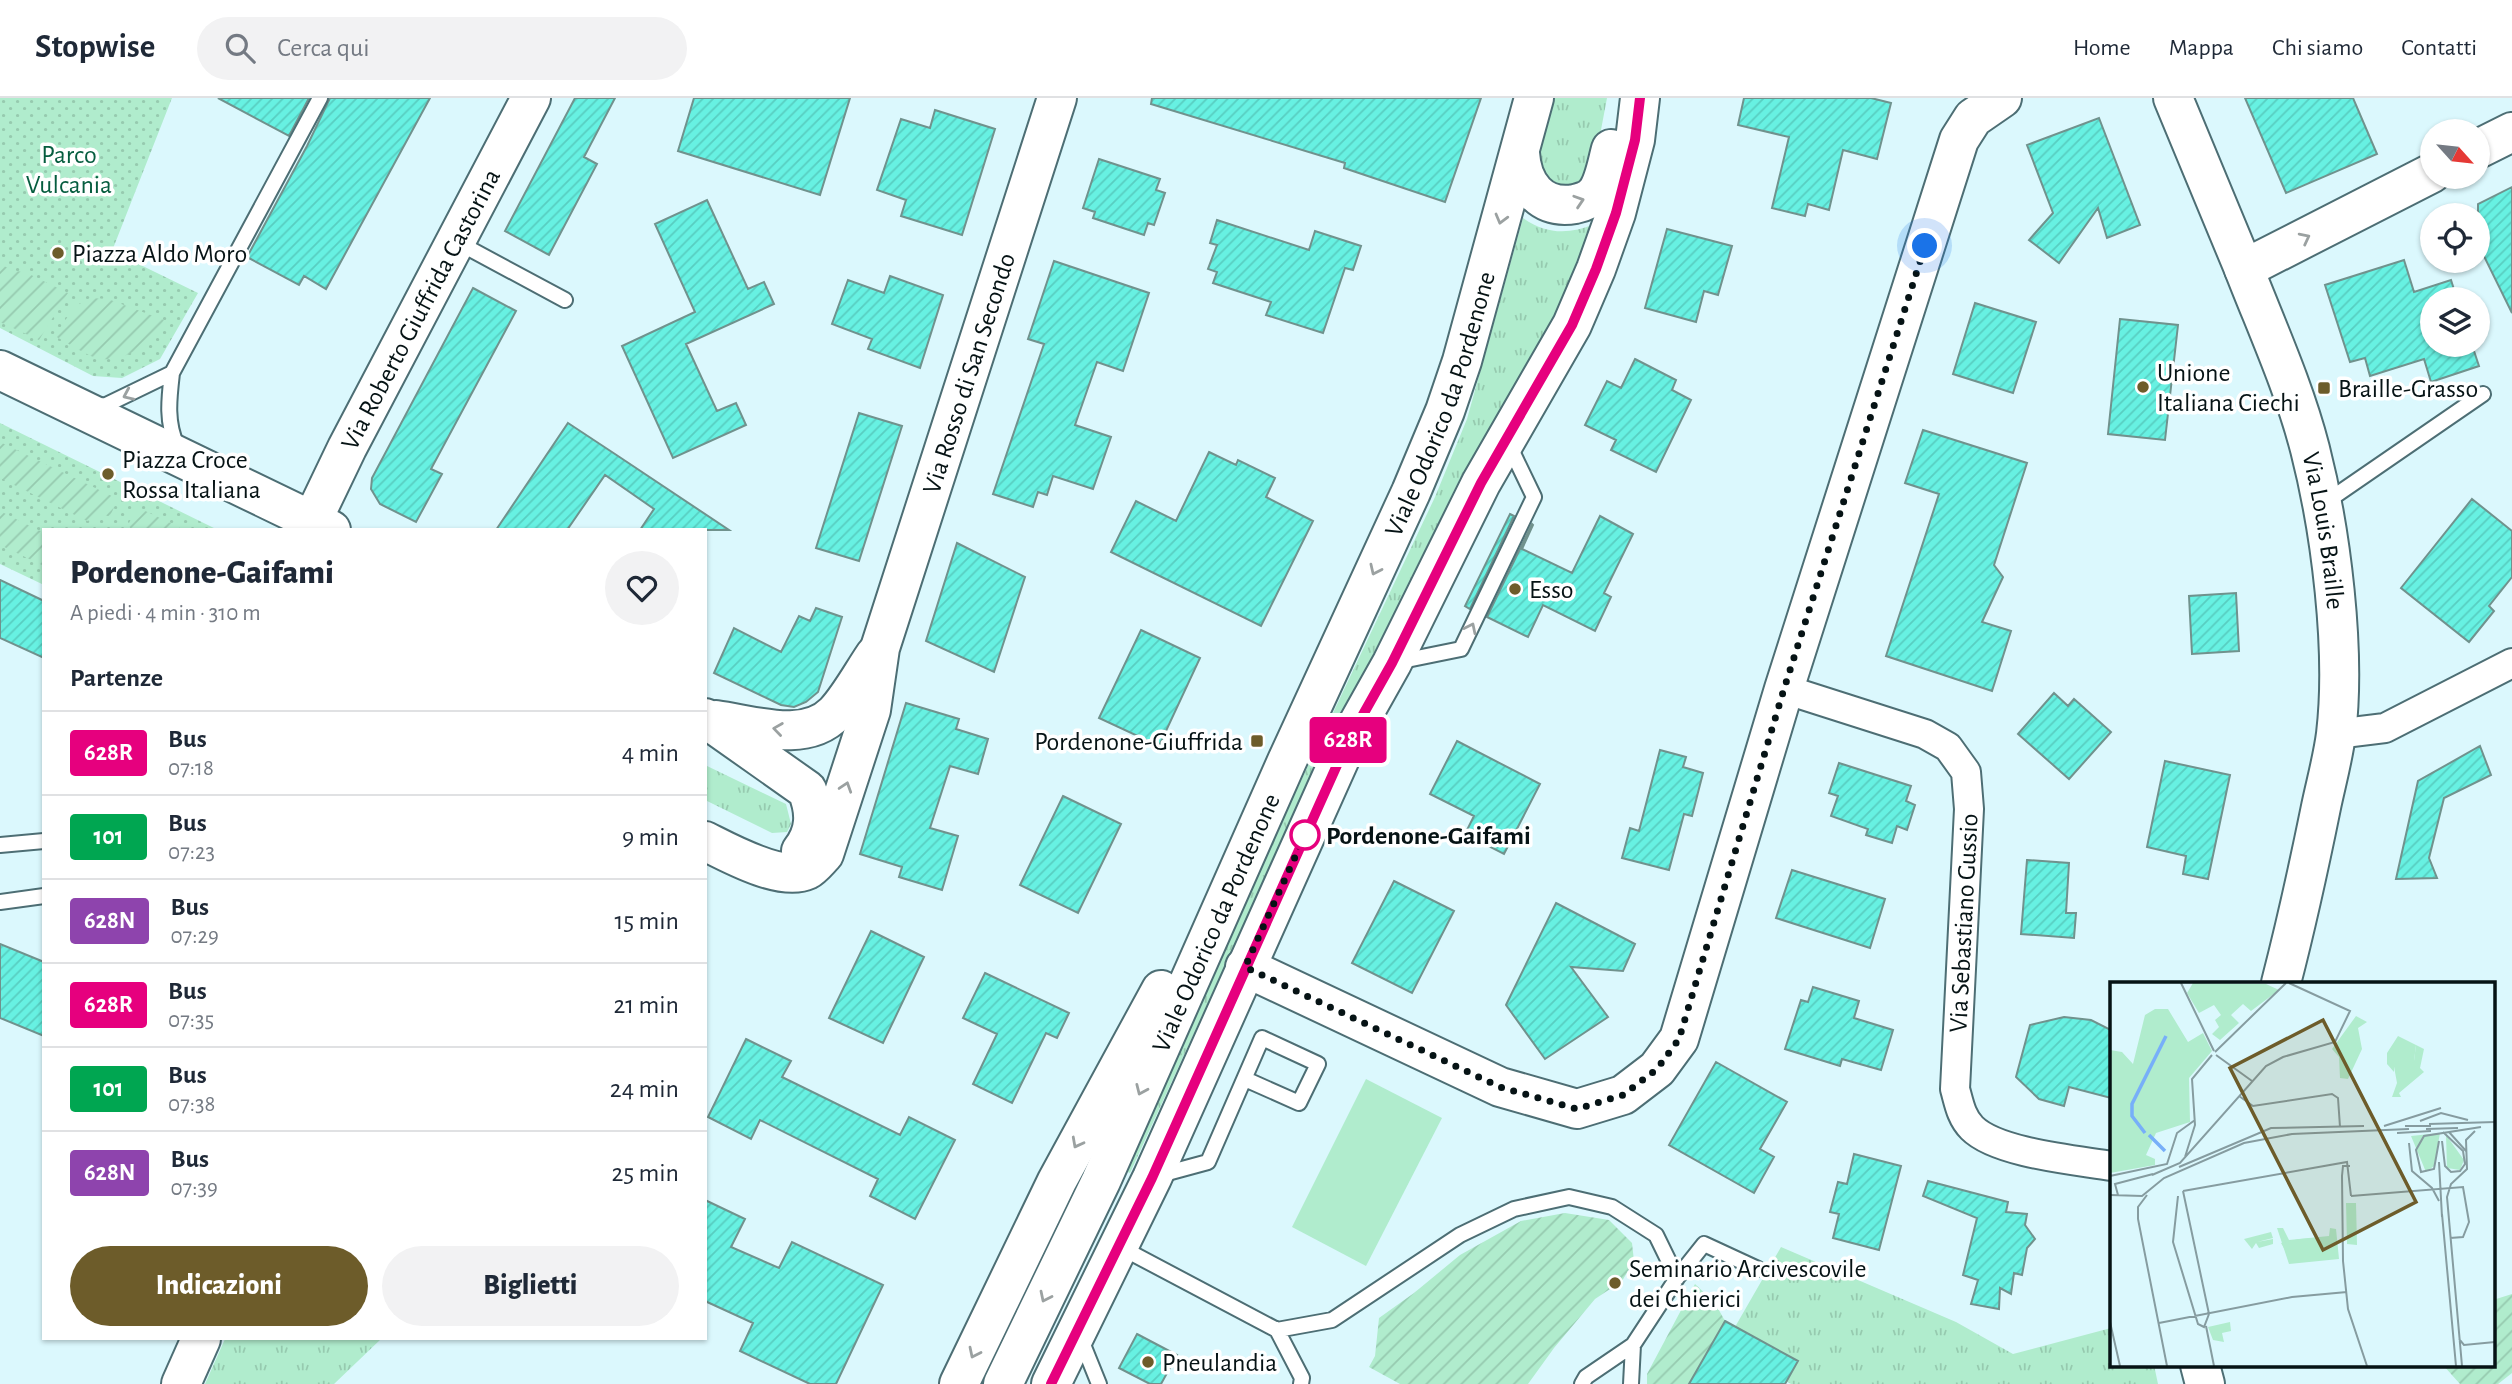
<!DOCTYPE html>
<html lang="it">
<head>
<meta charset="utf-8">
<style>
  body { margin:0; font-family:"Alegreya Sans",sans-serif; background:#f2f2f3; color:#1f2937; height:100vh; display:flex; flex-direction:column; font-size:26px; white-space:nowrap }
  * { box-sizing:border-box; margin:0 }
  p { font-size:23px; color:#747a83 }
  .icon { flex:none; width:38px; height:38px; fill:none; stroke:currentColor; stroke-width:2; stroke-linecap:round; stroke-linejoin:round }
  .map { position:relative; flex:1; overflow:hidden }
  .side { position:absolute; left:42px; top:430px; width:665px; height:812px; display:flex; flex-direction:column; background:#fff; border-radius:0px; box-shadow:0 2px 5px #0004 }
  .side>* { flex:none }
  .badge { padding:0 14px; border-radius:5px; font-size:24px; line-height:46px }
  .needle { width:46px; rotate:117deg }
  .tools { position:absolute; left:2420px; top:21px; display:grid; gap:14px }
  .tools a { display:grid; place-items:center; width:70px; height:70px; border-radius:50%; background:#fff; box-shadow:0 2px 5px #0004; font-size:35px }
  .you { position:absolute; width:35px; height:35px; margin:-18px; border:5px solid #fff; border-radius:50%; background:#1a73e8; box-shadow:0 0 0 10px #1a73e833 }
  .map>.badge { position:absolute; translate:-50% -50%; box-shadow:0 0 0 4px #fff }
  h2 { padding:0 28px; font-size:26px; line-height:63px }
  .round { display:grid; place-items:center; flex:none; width:74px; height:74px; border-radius:37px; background:#f2f2f3 }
  .head { display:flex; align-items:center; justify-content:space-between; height:119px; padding:0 28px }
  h1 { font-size:33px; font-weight:800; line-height:52px }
  .primary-button { display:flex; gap:14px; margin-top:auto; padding:14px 28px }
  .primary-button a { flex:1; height:80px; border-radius:42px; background:#6d5c2a; color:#fff; font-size:28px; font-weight:800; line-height:80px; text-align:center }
  .primary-button a+a { background:#f2f2f3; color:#1f2937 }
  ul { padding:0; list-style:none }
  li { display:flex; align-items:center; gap:21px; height:84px; padding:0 28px; border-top:2px solid #e0e1e3 }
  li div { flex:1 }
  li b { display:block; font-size:26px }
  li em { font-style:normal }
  li .badge { min-width:77px; font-weight:700; text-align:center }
  header { display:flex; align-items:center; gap:42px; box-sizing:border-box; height:98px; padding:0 35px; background:#fff; border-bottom:2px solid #e0e1e3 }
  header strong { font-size:33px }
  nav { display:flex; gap:38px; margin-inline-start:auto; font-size:24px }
  .search { width:490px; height:63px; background:#f2f2f3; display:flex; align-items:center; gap:18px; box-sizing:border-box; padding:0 24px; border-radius:38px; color:#747a83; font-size:26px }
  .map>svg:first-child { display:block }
</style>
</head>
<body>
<header>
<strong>Stopwise</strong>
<div class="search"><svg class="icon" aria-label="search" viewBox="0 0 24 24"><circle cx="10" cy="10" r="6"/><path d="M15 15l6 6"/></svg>Cerca qui</div>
<nav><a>Home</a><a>Mappa</a><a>Chi siamo</a><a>Contatti</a></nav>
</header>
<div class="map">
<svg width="2512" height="1286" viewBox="0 0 2512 1286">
  <defs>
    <pattern id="grass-tufts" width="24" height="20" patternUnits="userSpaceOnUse" patternTransform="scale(1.75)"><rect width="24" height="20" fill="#b0eccd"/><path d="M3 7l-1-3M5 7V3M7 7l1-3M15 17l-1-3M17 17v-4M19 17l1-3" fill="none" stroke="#96caaf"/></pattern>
    <pattern id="park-dots" width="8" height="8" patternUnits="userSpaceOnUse" patternTransform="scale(1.75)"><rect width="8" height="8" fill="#b0eccd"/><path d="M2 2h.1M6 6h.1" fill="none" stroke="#96caaf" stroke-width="1.8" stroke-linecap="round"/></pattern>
    <pattern id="garden-furrows" width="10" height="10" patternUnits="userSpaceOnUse" patternTransform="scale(1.75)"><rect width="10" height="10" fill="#b0eccd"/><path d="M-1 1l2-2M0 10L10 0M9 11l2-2" fill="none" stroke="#96caaf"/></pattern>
    <pattern id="building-hatch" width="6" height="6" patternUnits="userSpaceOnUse" patternTransform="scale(1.75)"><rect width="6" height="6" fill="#67f1e2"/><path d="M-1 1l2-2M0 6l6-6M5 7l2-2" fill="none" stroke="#58cec1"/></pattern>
  </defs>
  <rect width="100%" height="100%" fill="#dbf8fd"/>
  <path fill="url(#grass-tufts)" d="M1555,0H1607L1594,69L1584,85L1551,92L1538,63Z
    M1523,120C1545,136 1569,137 1594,126L1561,210L1520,282L1462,377L1292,721L1130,1075L1123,1072L1272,744L1435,399L1467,321Z
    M705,667L786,706L791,726L787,734L772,735L705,702Z
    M1781,1149L1956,1224L2013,1256L2111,1230V1267H2154L2158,1286H1791L1786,1283L1798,1263L1735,1229Z
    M225,1241H381L334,1286H205Z"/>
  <path fill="url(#park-dots)" d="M0,0H172L112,153L198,195L160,261L122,280L93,278L0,230Z
    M0,325L218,432H44V487L0,466Z"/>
  <path fill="url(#garden-furrows)" d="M0,166L14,173L25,174L68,195L39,242L0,224Z
    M90,200L108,201L164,222C153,244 128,264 100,261C89,259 66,244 55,238L74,209Z
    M0,344L118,401L110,418L102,417L87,423L0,380Z
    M137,409L185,432H132L128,427Z
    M0,413L44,435V468L0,447Z
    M1565,1115L1609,1122L1632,1145L1634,1163L1622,1183L1595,1201L1554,1250L1528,1286H1400L1369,1269L1375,1258L1379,1220L1414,1195L1460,1157L1521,1123Z
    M1695,1186L1715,1205L1725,1223L1689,1286H1647V1276Z
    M2512,1196V1275L2498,1286H2460L2443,1267H2493V1202Z"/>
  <path fill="#b0eccd" d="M1366,981L1442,1020L1366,1168L1292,1129Z"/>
  <path fill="url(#building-hatch)" stroke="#70928d" stroke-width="2" d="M218,0H309L289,38Z
    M330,0H430L326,191L304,178L299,187L247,159L307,48Z
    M575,0H615L584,59L597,66L549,157L505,133Z
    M694,0H850L820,97L678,53Z
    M1152,0H1481L1445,104L1344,70L1345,65L1151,6Z
    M1744,0H1871L1891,5L1877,61L1843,52L1829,112L1808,106L1805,118L1772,110L1789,39L1738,27Z
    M2245,0H2353L2377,56L2286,95Z
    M935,12L995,31L962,137L901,118L906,102L877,92L901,21L930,30Z
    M2099,20L2140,127L2107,140L2098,110L2059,165L2029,142L2053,115L2027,47Z
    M1099,61L1160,81L1156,92L1165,95L1154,127L1148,125L1144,137L1093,120L1095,114L1083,110Z
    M2512,89V215L2478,146V106Z
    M707,102L748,191L764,184L774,206L686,246L717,313L736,305L746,327L673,360L622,248L695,214L655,126Z
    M1217,122L1309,152L1315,133L1361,148L1353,172L1345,170L1323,235L1266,217L1271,204L1213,185L1217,174L1208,171L1217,147L1210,145Z
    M1667,131L1732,148L1718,197L1704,193L1696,224L1645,210Z
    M2404,162L2414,194L2451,182L2457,201H2432V247H2472L2479,268L2431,284L2424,261L2370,278L2365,260L2350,264L2325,187Z
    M1054,163L1149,195L1123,273L1097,264L1075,327L1111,339L1093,391L1053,378L1047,397L1038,394L1033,409L993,396L1044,246L1028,241Z
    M890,178L943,197L920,270L868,251L872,241L832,226L848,182L884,195Z
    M473,190L516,213L431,371L442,376L416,424L380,406L371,391L372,380Z
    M1975,205L2036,224L2013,295L1953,276Z
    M2120,221L2178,227L2165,342L2108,336Z
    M1635,261L1676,282L1672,292L1691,302L1656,374L1611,352L1616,342L1585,327L1607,283L1621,290Z
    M859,315L902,328L859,463L816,450Z
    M568,325L618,358L729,432H640L654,411L605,377L567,432H496Z
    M1923,332L2027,365L1994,467L2003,479L1982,524L2011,533L1992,593L1886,558L1939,396L1905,385Z
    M1209,354L1236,367L1238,362L1275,380L1266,399L1313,423L1261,528L1111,454L1136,403L1176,423Z
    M2472,401L2512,433V479L2489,508L2494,513L2469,544L2401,490Z
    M1510,416L1514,418L1470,511L1465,508Z
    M1600,418L1633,436L1604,495L1611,499L1595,533L1543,507L1528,539L1487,519L1532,426L1533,427L1522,451L1572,475Z
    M957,445L1025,479L994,574L926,543Z
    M0,482L44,503V560L0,540Z
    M2236,495L2239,553L2192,556L2189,498Z
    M816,510L842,519L818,594L806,604L794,609L781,607L714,575L734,530L781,554L799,518L810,523Z
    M1141,532L1200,560L1159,648L1099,620Z
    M2054,595L2068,608L2074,601L2111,634L2069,681L2018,636Z
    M906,605L959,621L956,631L988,641L978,676L950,668L930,730L958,738L942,792L899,779L902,769L860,756Z
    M1457,643L1540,686L1504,756L1465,736L1474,718L1430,696Z
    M2480,648L2491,677L2444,700L2429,760L2437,780L2396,781L2418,683Z
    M1660,652L1686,659L1683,669L1703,675L1692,718L1684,716L1669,772L1622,760L1630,730L1639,733Z
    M2165,663L2230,677L2208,781L2183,776L2186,758L2147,749Z
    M1839,665L1911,688L1906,703L1915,707L1907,732L1897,728L1892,745L1866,737L1868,731L1831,718L1838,698L1829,695Z
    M1063,698L1121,726L1078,815L1020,787Z
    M2027,762L2069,765L2066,815H2076L2074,840L2021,836Z
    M1792,772L1885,801L1870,850L1776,820Z
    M1394,783L1454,813L1412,895L1352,865Z
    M1556,805L1635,846L1623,873L1571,869L1608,919L1545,961L1506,907Z
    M871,833L924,859L883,945L829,920Z
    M0,846L44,864V938L0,920Z
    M985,875L1069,915L1057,940L1046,935L1012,1005L973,986L997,936L963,920Z
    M1813,889L1859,903L1854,920L1893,932L1881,972L1842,961L1840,968L1785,951L1801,902L1808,904Z
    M2064,919L2091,922L2111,932V1000L2069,989L2064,1008L2039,1001L2016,979L2030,927Z
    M746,941L791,963L782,979L900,1037L909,1019L955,1042L915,1121L870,1098L878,1081L760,1022L751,1041L708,1019Z
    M1716,964L1787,1004L1760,1051L1774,1059L1754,1095L1669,1047Z
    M1854,1056L1901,1068L1879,1152L1833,1140L1839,1116L1830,1114L1838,1084L1847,1086Z
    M1928,1083L2008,1104L2006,1114L2027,1116L2025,1127L2035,1141L2027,1150L2022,1177L2014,1175L2011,1196L2000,1190L1999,1211L1971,1206L1978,1182L1963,1177L1977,1120L1923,1098Z
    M705,1102L745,1121L731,1149L779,1170L792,1144L883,1187L836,1286H810L740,1253L753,1225L705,1203Z
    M1725,1223L1798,1263L1785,1286H1689Z
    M1137,1236L1177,1257L1161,1286H1150L1119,1270Z"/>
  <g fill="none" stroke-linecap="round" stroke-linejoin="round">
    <defs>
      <path id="lane" d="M457,144L565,202
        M93,309L106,307L172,275
        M177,348C166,324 169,301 172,275L320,0
        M2326,404L2483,296
        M1397,564L1461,551L1534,399L1509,347
        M0,747L44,743
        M0,804L44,798
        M1160,1077L1208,1064L1262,940L1318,966L1299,1005L1245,981
        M1120,1149L1277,1232L1302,1280L1301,1286
        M1277,1232L1332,1222L1460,1137L1514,1111L1569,1099L1612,1109L1656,1137L1677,1180
        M1080,1239L1099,1286
        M1582,1286L1586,1279L1633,1247L1677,1180L1704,1146L1758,1171
        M1631,1286L1633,1247"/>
      <path id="street" d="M1784,591L1925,636L1948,649L1966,674L1969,711L1955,991C1959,1005 1961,1019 1972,1030C1997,1055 2075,1062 2111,1068
        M2336,636L2385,630L2512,565"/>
      <g id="secondary">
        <path id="s1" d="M2244,171C2267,230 2294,289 2310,351C2331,433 2346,552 2336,636C2333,660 2326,685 2321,709C2309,768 2296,827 2281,885"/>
        <path d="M0,272L331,432"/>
        <path id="s2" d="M312,423L347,350L531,0"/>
        <path d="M705,620L807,692C816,714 816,734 801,753"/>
        <path d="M716,622C753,627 805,646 835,615C850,599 862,576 875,557"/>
        <path id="s3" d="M705,743C729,755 781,784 807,772C813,769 819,761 824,756L871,612L880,550L1057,0"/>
        <path d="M2200,1267L2205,1286"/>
        <path d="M181,1286L201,1241"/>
      </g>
      <g id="primary">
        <path d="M2173,0L2244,171L2432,75"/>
        <path d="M2478,51L2512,34"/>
        <path d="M1520,55C1522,86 1540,112 1575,106C1580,105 1590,102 1594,97C1604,87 1607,65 1611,51"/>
        <path d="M1245,869L1500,989L1577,1011L1623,997L1657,971L1679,941L1784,591L1959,42L1973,20L2002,0"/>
        <path d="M959,1286L1057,1083L1161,892"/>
        <path id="s4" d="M1003,1286L1101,1083L1287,663L1411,394L1445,313L1462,263L1534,0"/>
        <path d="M1051,1286L1152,1080L1346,647L1392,565L1481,385L1572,227L1596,171L1616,115L1635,42L1640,0"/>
      </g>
    </defs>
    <use href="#lane" stroke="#4d6e74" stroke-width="18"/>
    <use href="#street" stroke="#4d6e74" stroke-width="32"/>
    <use href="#secondary" stroke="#4d6e74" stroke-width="42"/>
    <use href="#primary" stroke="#4d6e74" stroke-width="42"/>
    <use href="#lane" stroke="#fff" stroke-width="14"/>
    <use href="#street" stroke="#fff" stroke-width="28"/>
    <use href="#secondary" stroke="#fff" stroke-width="38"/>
    <use href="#primary" stroke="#fff" stroke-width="38"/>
  </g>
  <defs><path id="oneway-chevron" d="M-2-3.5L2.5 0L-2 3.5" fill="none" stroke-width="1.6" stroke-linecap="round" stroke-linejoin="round" transform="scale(1.75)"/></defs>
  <g stroke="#9ba1a1">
    <use href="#oneway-chevron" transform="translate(1579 103) rotate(-18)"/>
    <use href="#oneway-chevron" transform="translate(1501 121) rotate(105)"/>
    <use href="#oneway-chevron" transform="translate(2305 140) rotate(-27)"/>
    <use href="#oneway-chevron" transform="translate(128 297) rotate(156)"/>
    <use href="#oneway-chevron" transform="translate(1375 472) rotate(115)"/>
    <use href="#oneway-chevron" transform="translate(1471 530) rotate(-64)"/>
    <use href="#oneway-chevron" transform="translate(778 631) rotate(-172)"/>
    <use href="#oneway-chevron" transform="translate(846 689) rotate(-72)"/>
    <use href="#oneway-chevron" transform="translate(1141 992) rotate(114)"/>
    <use href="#oneway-chevron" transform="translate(1077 1045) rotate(118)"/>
    <use href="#oneway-chevron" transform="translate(1045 1199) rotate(116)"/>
    <use href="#oneway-chevron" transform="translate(974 1255) rotate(116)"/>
  </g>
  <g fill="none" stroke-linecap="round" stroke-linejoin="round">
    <defs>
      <path id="line" d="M1051,1286L1152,1080L1346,647L1392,565L1481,385L1572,227L1596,171L1616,115L1635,42L1640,0"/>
    </defs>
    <use href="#line" stroke="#fff" stroke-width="16"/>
    <use href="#line" stroke="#e6007e" stroke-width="10"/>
    <path stroke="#061315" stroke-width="7" stroke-dasharray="0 12.6" d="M1305,737L1245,869L1500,989L1577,1011L1623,997L1657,971L1679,941L1784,591L1925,148"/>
  </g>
  <g fill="#6d5c2a" stroke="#fff" stroke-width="2.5">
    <circle cx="58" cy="155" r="7"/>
    <circle cx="2143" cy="289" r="7"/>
    <rect x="2317" y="283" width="14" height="14" rx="3.5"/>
    <circle cx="108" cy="376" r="7"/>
    <circle cx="1515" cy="491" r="7"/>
    <rect x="1250" y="636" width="14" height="14" rx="3.5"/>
    <circle cx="1615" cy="1185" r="7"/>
    <circle cx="1148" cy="1264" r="7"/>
  </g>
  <circle fill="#fff" stroke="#e6007e" stroke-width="3.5" cx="1305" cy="737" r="14"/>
  <g text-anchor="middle" stroke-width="7" stroke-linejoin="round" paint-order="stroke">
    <g font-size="26" fill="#065d3f" stroke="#fff">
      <text x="69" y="65">Parco<tspan x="69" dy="30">Vulcania</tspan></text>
    </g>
    <g font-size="26" fill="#061315" stroke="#fff" text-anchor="start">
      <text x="72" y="164">Piazza Aldo Moro</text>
      <text x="2157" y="283">Unione<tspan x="2157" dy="30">Italiana Ciechi</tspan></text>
      <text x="2338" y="299">Braille-Grasso</text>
      <text x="122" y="370">Piazza Croce<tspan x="122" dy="30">Rossa Italiana</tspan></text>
      <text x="1529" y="500">Esso</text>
      <text x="1243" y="652" text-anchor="end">Pordenone-Giuffrida</text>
      <text x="1629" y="1179">Seminario Arcivescovile<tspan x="1629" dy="30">dei Chierici</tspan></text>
      <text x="1162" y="1273">Pneulandia</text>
    </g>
    <g font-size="26" fill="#061315" stroke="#fff">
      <text dy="9" stroke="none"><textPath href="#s2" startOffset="238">Via Roberto Giuffrida Castorina</textPath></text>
      <text dy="9" stroke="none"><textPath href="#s3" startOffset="635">Via Rosso di San Secondo</textPath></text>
      <text dy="9" stroke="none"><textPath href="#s4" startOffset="1074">Viale Odorico da Pordenone</textPath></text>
      <text dy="9" stroke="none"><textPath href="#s1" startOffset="275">Via Louis Braille</textPath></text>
      <text dy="9" stroke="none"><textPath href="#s4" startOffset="508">Viale Odorico da Pordenone</textPath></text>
      <text transform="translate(1963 825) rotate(-87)" y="9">Via Sebastiano Gussio</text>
    </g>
    <g font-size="26" font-weight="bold" fill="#061315" stroke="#fff" text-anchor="start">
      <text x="1326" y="746">Pordenone-Gaifami</text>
    </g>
  </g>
  <g transform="translate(2110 884)">
    <rect width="385" height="385" fill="#dbf8fd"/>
    <path d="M156,2L169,8L141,29L133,22L121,33L129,41L110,58L102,52L109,45L105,38L111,33L104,23L89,31L77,11L83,1ZM246,34L257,40L248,46L252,67L238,97L230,96L229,75L222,67ZM306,63L314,67L310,86L314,90L289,111L291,115H282L287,101L283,79H304ZM330,151L324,184L316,190L301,154ZM336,153L354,178L350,188L337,186ZM120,340L121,349L112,351L114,360L103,358L98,345Z" fill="#b0eccd"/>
    <path d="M45,27H58L78,60L93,51L102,69L79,96L80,140L46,151L36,173L45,177V183L0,191V68L12,70L23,82L35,33ZM236,221H246L247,263L237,262ZM167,246H173L179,258L219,254L220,246L226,247L229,277L179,282Z" fill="#b0eccd"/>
    <path d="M288,54L306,63L304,79H284V90L277,82V71ZM161,250L163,256L147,260L163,257V262L149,266L146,261L142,267L134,257ZM206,256L205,274H225L228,267V276L190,280V273H178L171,261L189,257L190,273V257Z" fill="#b0eccd"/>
    <path fill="none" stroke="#77aff9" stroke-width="3.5" d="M35,151L22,134V122L56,54M39,153L55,169"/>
    <path fill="none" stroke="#869ca0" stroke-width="2" d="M71,1L104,69M105,70L176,1M106,73L142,99M129,114L143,124L222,112L228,116L230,145M310,139L331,131L358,138M319,142L385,140M274,144L331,126M295,144H321M316,147L348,146M339,150L356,169M287,151L321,149M329,159L324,187L311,190L306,168L314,154L371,145M332,159L335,184L341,190L350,189L355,182L353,169L333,150M299,161L302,189L322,206L329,219M75,175L85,143L82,97L102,73M329,180L332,235M240,184H233L232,194L233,279L238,327L257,384M69,185L161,146L254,144M42,193L70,181L156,84L173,75L225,60L240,29L179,1M0,194L57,182L67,151L85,138M73,209L237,180L241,214M0,213L32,214L54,196L134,161L182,152L299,147M8,213L5,202L43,192M37,213L28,225V237L57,384M68,214L63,260L88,342L94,345L99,332L73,209M241,214L353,205L359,240L353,255L340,256M332,232L346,384M0,340L10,384M49,341L182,315L237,310M96,344L104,384M349,357L354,363L385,360M352,384L337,215L341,202L357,187L356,158L365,149"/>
    <path fill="#6d5c2a" fill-opacity="0.15" stroke="#6d5c2a" stroke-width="3.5" d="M213,38L306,220L213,268L120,86Z"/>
    <rect width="385" height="385" fill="none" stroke="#061315" stroke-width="3.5"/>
  </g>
</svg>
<div class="tools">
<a><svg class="needle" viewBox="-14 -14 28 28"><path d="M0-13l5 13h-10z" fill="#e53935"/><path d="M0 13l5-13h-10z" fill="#747a83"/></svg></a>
<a><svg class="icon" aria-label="locate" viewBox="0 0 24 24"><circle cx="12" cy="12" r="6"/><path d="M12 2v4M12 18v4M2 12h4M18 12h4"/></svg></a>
<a><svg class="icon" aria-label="layers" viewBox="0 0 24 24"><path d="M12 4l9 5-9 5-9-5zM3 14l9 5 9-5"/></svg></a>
</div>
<div class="you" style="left:1925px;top:148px"></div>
<b class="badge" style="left:1348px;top:642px;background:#e6007e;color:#fff">628R</b>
<section class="side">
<div class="head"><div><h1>Pordenone-Gaifami</h1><p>A piedi · 4 min · 310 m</p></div><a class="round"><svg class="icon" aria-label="heart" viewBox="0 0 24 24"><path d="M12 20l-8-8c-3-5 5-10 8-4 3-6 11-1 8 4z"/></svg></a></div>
<h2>Partenze</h2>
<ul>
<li><span class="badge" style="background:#e6007e;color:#fff">628R</span><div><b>Bus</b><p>07:18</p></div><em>4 min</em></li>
<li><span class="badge" style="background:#00a651;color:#fff">101</span><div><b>Bus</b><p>07:23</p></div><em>9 min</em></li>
<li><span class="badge" style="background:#8e44ad;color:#fff">628N</span><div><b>Bus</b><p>07:29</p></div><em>15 min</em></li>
<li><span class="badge" style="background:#e6007e;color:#fff">628R</span><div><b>Bus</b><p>07:35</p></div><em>21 min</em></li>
<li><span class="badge" style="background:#00a651;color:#fff">101</span><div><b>Bus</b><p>07:38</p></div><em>24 min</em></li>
<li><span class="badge" style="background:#8e44ad;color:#fff">628N</span><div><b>Bus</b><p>07:39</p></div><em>25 min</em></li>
</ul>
<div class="primary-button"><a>Indicazioni</a><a>Biglietti</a></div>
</section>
</div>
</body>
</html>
